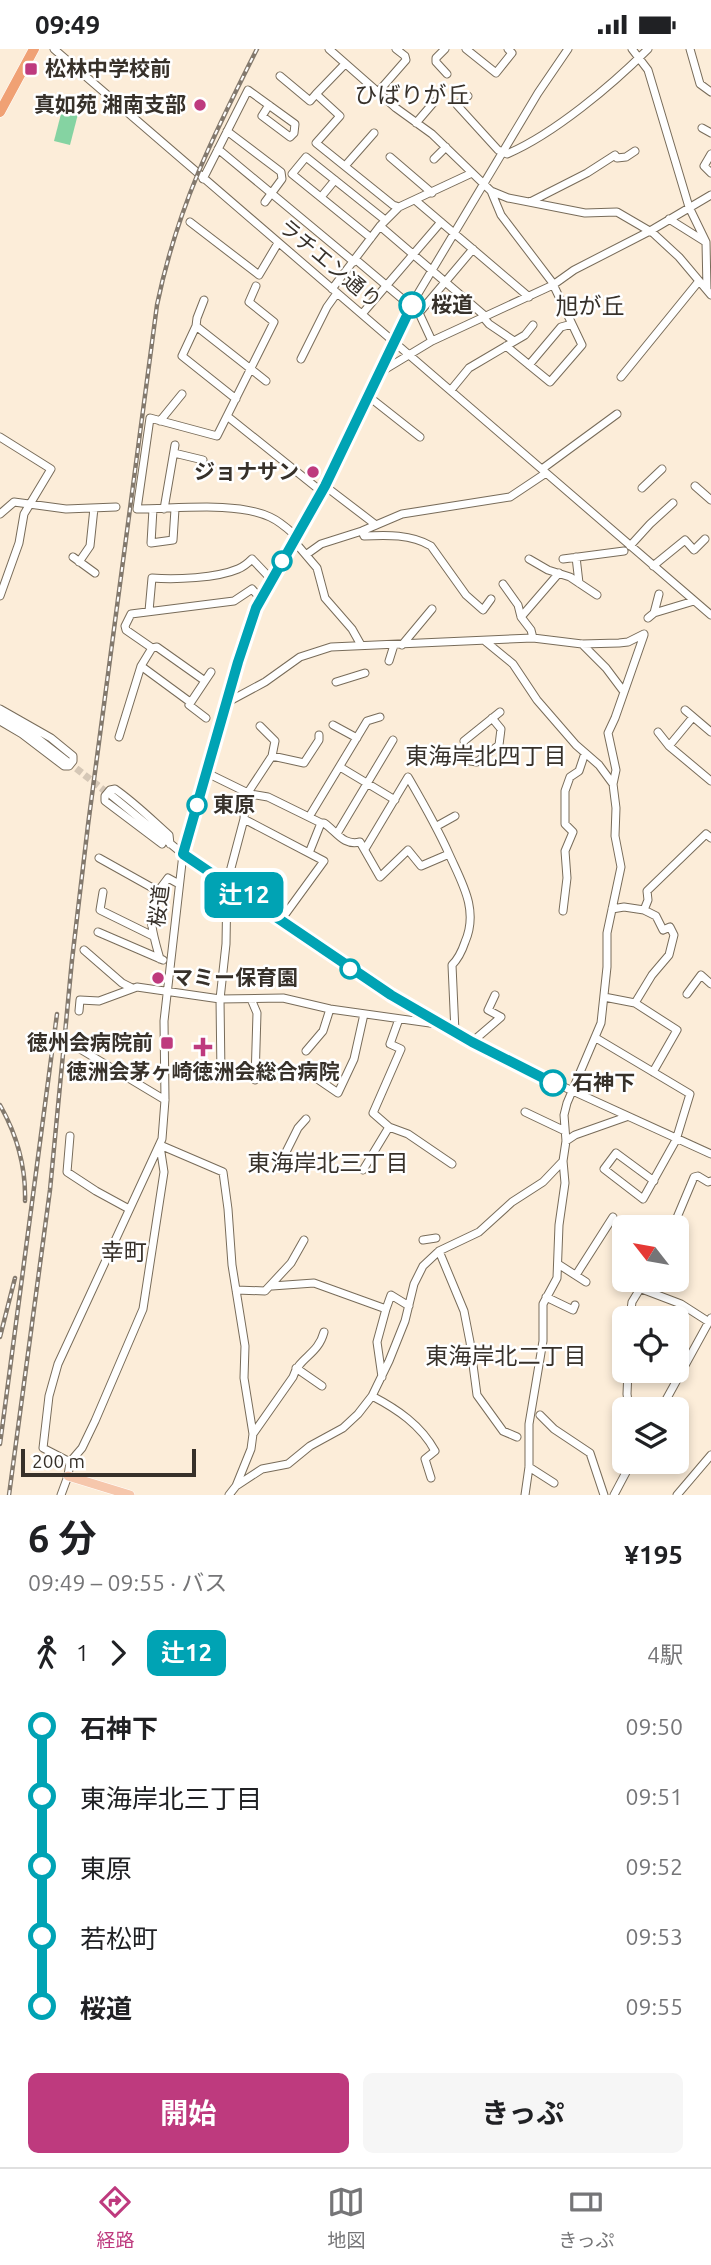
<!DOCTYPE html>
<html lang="ja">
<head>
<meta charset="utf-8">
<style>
  body { margin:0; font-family:Ubuntu,"Noto Sans JP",sans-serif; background:#f6f6f6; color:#202124; height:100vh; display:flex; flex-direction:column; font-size:26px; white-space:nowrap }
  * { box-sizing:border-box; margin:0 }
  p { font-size:23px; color:#757577 }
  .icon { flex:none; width:38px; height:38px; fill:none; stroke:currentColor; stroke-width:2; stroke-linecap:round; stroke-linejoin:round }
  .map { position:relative; height:1446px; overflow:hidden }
  .sheet { display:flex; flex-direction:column; background:#fff; flex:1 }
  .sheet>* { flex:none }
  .badge { padding:0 14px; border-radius:10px; font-size:24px; line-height:46px }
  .needle { width:46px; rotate:301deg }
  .tools { position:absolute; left:612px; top:1166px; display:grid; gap:14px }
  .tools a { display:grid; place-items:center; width:77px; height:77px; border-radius:10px; background:#fff; box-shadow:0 4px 10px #0003; font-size:35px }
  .scale { position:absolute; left:21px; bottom:18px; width:175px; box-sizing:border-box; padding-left:7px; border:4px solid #37312a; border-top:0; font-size:19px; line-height:24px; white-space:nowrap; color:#37312a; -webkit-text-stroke:5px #fff; paint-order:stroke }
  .map>.badge { position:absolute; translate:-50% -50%; box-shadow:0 0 0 4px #fff }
  .legs { display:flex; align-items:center; gap:10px; height:77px; padding:0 28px; font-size:23px }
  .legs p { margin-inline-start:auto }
  .summary { display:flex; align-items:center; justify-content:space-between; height:119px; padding:0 28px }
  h1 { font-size:38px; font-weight:700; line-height:52px }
  .primary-button { display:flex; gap:14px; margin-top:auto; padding:14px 28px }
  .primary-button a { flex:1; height:80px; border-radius:10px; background:#be3a7e; color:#fff; font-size:28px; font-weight:700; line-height:80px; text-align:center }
  .primary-button a+a { background:#f6f6f6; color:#202124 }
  ul { padding:0 28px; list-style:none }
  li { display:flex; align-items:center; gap:24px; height:70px; font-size:26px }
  li i { display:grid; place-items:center; width:10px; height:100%; margin:0 9px; background:currentColor }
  li i::after { content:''; width:18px; height:18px; margin:-9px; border:5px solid; border-radius:50%; background:#fff }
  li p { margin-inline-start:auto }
  li:first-child i { background:linear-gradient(#0000 50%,currentColor 0) }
  li:last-child i { background:linear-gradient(currentColor 50%,#0000 0) }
  .status { display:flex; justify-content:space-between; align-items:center; height:49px; padding:0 35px; background:#fff; direction:ltr }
  .status svg { height:19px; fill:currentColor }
  .dock { display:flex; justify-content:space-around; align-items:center; height:98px; border-top:2px solid #e0e0e0; background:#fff; font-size:19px; color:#757577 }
  .dock a { display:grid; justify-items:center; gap:4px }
  .dock .selected { color:#be3a7e }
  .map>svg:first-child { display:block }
</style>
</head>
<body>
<div class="status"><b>09:49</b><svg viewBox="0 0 49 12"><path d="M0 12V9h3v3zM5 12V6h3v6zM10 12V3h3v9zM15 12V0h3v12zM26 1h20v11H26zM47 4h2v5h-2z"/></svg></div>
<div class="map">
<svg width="711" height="1446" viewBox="0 0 711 1446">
  <rect width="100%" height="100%" fill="#fcedd9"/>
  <path fill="#85d3a2" d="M62,61L78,65L70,96L54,92Z"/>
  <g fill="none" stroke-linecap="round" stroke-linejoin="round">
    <path stroke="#d5c7b6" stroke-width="7" stroke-dasharray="7 3.5" stroke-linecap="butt" d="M68,713L110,746"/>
    <defs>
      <path id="minor" d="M54,0L711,566
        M329,0L396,59L432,85L491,142L508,149L585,164L617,163L653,184L679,208L711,246
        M445,0L436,9V13L447,25
        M466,0L496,24L512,4L508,0
        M632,0L648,21L689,158L706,193L707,241
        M690,0L700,35L711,43
        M345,15L316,45L340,67L316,94L393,156L399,158L472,124
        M280,27L310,52L316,45
        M378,43L406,11L405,7L396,0
        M468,47L457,56L498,101L507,105C554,85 612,36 648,0
        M416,74L434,53
        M702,79L711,84
        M227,82L281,123L282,130L265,153
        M218,100L354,213
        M711,105L704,117L711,124
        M390,108L432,144
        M434,110L446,98
        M345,117L374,84
        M203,130L248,41L295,75L294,84L290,88L262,67L269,56
        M491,142L501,166L552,233L582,296L550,333L506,297
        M321,148L335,131
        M415,151L529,248
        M530,153L587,124L615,106L617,109L626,108L635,102
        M669,170L704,192
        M190,173L259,226L278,194
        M380,177L485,267
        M371,189L292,125L306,108L385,171
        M355,210L419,264L432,292
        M256,237L249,253L274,273L217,387L150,369L137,460C176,460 236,452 270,468C281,473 288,480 297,488
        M332,240L380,177L399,158
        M204,251L197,269L196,277L182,307L236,350
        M419,264L473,200
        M362,265L441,173
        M483,268L489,275L514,292
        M196,277L266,332
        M301,310L327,258L337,244
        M529,316L561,278L572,275
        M379,324L432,292L553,236L574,221L650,182L711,146
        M621,328L699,232
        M451,341L469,319L525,286L533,276
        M368,347L420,388
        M227,367L322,443
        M160,372L182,345
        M0,388L51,420L24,465L19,494L0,547
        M174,404L203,411
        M542,420L617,365
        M325,437L376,476
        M695,437L711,451
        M642,439L662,420
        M153,460L151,494L173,491L175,460
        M164,460L175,396
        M0,465L14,453L66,460L116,458
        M362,482L364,487C387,486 411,485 431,497L466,546L483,561L491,550
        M294,492L317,519L325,549L352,580L361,596
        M630,497L650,475L673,454
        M307,505L321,495L362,482L402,465L510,448L546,424
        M73,508L95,524
        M576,508L579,534
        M529,510L548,521L570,528L597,546
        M563,510L624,502
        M79,513L90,497L94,459
        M653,517L685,491L694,501L705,490
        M503,535L518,556L521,568L531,581L533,589
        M149,562L152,529C175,531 217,529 238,520C243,518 248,514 252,510L271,530
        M654,564L694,552
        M521,568L559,524
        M648,569L654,564L659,545
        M582,595L606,619L624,643
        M402,596L432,560
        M152,599L126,581L125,577L131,565L234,552L252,540L260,549
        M389,612L394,596
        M336,633L365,624
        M190,653L141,617L152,599L157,598L205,632
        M226,654L265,633L300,608L331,598L533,589L582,595L619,594L628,593L644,585
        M0,660L51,689L73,707V712L69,717H64L22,685L0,672
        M685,661L711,683
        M0,666L27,681L68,713
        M206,669L189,656L211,623
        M333,676L357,689
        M260,677L275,692L272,707
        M658,683L669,697L711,732
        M119,688L141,617
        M464,692L500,663
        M669,697L693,668
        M470,712L477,713L499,696L501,680L492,669
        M340,718L395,751
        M207,724L250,745L268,748L321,774H324C337,783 343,797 360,793L380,828L408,801L421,817L449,805
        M613,735L616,721L608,684L615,669L644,586
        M111,746L183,805L350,920L411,959L553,1033L711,1105
        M309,768L367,672L380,668
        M244,770L324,812L281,871
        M437,777L455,767
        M338,783L393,691
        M162,795L105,752V747L110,741L115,740C135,754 151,770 169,786L170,795
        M365,800L408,728C423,754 437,778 449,805C462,834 479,861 465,893C462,902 459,909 452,916L455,983
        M309,804L321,774
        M99,809L158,842
        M103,843L100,861L153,887
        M612,860L624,858L644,861L648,851L647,842L706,785L711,789
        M563,862L567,829L565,802L573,783L565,775V742L570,728L579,722L585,704
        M98,883L163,911
        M84,901L122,934L132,939
        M160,910C155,892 146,866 155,848C158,841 164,835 168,829L179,835
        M687,945L701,926L711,935
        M604,948L635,954L677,981L653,1023
        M251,950L257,964L255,1031
        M635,954L652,926L669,906L674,886L670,878L663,881L656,867L644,861
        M79,962L80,951L99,952L137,938L220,950L283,949L330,960L437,975
        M399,970L390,995L401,1000L373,1064L389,1078L408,1085L452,1115
        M596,989L690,1045L676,1091L643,1150L604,1120L616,1104L654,1132
        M472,993L501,968L488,961L495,946
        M75,997L165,1051
        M306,1002L323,982L330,960
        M221,1025L220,950L226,895L227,834L244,770L245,748L272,707L304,714L319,691V686
        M316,1029L338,1044L354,1010L364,965
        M525,1063L565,1082
        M70,1087L67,1123L96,1142L129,1160
        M566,1092L575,1086L626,1068
        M160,1096L223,1123L228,1160L232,1216L245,1297L244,1329L253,1385L251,1400L236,1437
        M286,1103L298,1079L306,1070
        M363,1121L389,1078
        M673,1178L694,1128L698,1127L708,1133L711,1132
        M423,1191L436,1189
        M439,1202L464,1262L470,1293L477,1346L503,1382L517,1388
        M558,1215L586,1233
        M576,1226L613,1168
        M272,1237L314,1234L386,1260L391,1246L409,1257
        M639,1239L681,1255L709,1273
        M236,1241L265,1242L291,1214L304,1191
        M546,1248L573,1261L575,1256
        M630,1269L632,1253L646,1230
        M296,1319L322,1337
        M628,1321L627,1345L629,1360
        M382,1328L377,1293L386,1260
        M372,1347C397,1360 421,1376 435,1402L425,1410L431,1429
        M661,1360L711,1269
        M540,1366L554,1380L590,1404L604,1446
        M253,1385L293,1328C299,1308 318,1306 324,1283
        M70,1413L43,1399L49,1347L58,1315L162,1090L165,1051L164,972L183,805L250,574L268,535L325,437L410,258L538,44L568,0
        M529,1418L554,1434
        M61,1446L68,1427L70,1413L82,1399L95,1372L143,1260L164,1123L160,1097
        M229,1446L236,1437L262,1420L288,1415L310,1397L343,1379L358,1365L372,1347L389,1312L405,1272L414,1235L423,1217L439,1202L479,1183L512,1153L543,1133L563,1112L566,1092L564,1066L567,1054L601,974L607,918V884L621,818L615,787L616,759L613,735L599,716L576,696L537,651L513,615L485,592
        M525,1446L529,1418V1375L543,1292V1255L557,1229L559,1176L565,1134L563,1112
        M614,1446L632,1412
        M677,1446L711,1406"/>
      <path id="major" d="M68,1427L130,1446"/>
      <path id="highway" d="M0,63L34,0"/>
    </defs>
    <use href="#minor" stroke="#786c5a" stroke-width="9"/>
    <use href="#major" stroke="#fff" stroke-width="10"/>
    <use href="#highway" stroke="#fff" stroke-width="11"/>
    <use href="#minor" stroke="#fff" stroke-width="7"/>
    <use href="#major" stroke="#f6c7ac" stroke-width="9"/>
    <use href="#highway" stroke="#f0a174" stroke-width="10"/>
    <defs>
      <path id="rail" d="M0,1056C17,1086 26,1118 25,1152
        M0,1288L15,1229
        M0,1395L57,965
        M9,1446L50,1141L72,911L88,776L157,256C177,159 213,87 257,0"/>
    </defs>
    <use href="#rail" stroke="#83796d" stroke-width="4.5"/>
    <use href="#rail" stroke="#fff" stroke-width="2" stroke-dasharray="5" stroke-linecap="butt"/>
  </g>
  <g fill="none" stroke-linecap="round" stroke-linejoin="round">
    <defs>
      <path id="line-1" d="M412,256L325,437L256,559L238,613L183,805L391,946L472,993L553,1034"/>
    </defs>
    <use href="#line-1" stroke="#fff" stroke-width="16"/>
    <use href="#line-1" stroke="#00a3b4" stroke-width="10"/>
  </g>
  <g fill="#be3a7e" stroke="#fff" stroke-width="2.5">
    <rect x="24" y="13" width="14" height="14" rx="3.5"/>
    <circle cx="200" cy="56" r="7"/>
    <circle cx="313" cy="423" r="7"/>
    <circle cx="158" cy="929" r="7"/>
    <rect x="160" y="987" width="14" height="14" rx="3.5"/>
    <path d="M199.5 987.5h7v7h7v7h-7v7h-7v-7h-7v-7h7z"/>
  </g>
  <g fill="#fff" stroke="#00a3b4" stroke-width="3.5">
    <circle cx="412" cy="256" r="12"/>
    <circle cx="282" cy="512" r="9"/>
    <circle cx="197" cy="756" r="9"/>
    <circle cx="350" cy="920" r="9"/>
    <circle cx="553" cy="1034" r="12"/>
  </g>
  <g text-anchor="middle" stroke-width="5" stroke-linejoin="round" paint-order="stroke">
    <g font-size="21" font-weight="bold" fill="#37312a" stroke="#fff" text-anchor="end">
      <text x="45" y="27" text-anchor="start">松林中学校前</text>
      <text x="186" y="63">真如苑 湘南支部</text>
      <text x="299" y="430">ジョナサン</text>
      <text x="172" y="936" text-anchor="start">マミー保育園</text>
      <text x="153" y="1001">徳州会病院前</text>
      <text x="203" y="1030" text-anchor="middle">徳洲会茅ヶ崎徳洲会総合病院</text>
    </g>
    <g font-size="21" fill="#37312a" stroke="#fff">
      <text transform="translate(330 215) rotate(40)" y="7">ラチエン通り</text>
      <text transform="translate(159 857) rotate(-83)" y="7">桜道</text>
    </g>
    <g font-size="21" font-weight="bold" fill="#37312a" stroke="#fff" text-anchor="start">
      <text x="431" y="263">桜道</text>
      <text x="213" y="763">東原</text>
      <text x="572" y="1041">石神下</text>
    </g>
    <g font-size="23" fill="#37312a" stroke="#fff">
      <text x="412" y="54">ひばりが丘</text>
      <text x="590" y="265">旭が丘</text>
      <text x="486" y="715">東海岸北四丁目</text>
      <text x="328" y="1122">東海岸北三丁目</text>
      <text x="124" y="1211">幸町</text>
      <text x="506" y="1315">東海岸北二丁目</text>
    </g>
  </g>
</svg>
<div class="tools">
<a><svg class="needle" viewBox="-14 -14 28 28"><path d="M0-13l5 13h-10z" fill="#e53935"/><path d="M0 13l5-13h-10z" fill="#757577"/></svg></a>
<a><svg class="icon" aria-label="locate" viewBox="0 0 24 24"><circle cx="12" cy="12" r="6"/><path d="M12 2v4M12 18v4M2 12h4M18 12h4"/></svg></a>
<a><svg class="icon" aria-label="layers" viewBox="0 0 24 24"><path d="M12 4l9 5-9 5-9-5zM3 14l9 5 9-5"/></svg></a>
</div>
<div class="scale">200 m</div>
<b class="badge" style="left:244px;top:846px;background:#00a3b4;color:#fff">辻12</b>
</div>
<section class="sheet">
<div class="summary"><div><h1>6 分</h1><p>09:49 – 09:55 · バス</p></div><b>¥195</b></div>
<div class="legs"><svg class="icon" aria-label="walk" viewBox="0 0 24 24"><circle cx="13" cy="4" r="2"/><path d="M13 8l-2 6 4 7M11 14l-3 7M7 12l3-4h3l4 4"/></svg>1<svg class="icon" aria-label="forward" viewBox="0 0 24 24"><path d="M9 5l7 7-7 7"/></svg><b class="badge" style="background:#00a3b4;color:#fff">辻12</b><p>4駅</p></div>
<ul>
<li><i style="color:#00a3b4"></i><b>石神下</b><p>09:50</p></li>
<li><i style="color:#00a3b4"></i><span>東海岸北三丁目</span><p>09:51</p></li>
<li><i style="color:#00a3b4"></i><span>東原</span><p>09:52</p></li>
<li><i style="color:#00a3b4"></i><span>若松町</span><p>09:53</p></li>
<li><i style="color:#00a3b4"></i><b>桜道</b><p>09:55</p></li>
</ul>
<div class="primary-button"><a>開始</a><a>きっぷ</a></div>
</section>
<nav class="dock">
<a class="selected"><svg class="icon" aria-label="directions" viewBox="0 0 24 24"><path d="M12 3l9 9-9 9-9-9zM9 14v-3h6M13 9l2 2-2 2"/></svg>経路</a>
<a><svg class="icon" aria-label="map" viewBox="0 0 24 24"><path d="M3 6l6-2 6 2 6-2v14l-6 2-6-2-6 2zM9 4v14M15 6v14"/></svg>地図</a>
<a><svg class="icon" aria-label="tickets" viewBox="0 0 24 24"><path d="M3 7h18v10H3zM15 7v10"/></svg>きっぷ</a>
</nav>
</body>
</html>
